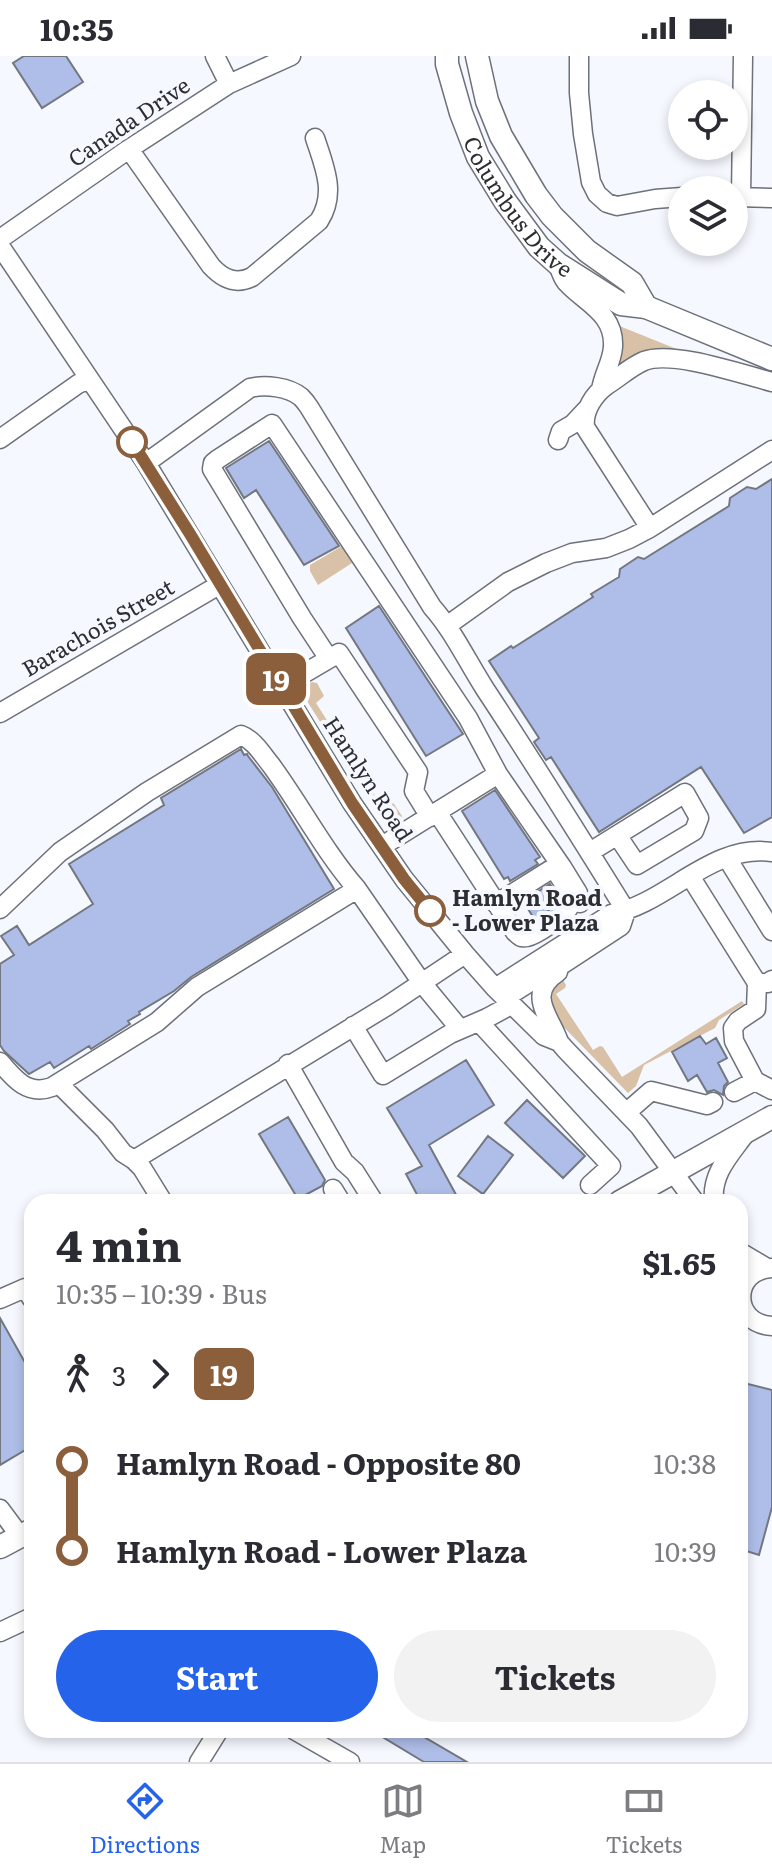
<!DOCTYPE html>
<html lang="en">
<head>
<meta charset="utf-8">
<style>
  body { margin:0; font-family:Literata,serif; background:#f2f2f3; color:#2b2b33; height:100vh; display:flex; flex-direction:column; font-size:30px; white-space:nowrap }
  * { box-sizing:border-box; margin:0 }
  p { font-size:26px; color:#7c7c81 }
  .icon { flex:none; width:44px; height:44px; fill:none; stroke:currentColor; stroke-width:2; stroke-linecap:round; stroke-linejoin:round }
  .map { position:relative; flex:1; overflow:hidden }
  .sheet { position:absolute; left:24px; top:1138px; width:724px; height:544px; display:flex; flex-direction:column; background:#fff; border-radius:24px; box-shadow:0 4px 12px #0003 }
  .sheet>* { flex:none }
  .badge { padding:0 16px; border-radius:12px; font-size:28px; line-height:52px }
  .tools { position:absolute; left:668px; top:24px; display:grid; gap:16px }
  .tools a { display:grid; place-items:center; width:80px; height:80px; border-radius:50%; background:#fff; box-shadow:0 4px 12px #0003; font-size:40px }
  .map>.badge { position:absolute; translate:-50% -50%; box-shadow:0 0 0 4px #fff }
  .legs { display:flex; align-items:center; gap:12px; height:88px; padding:0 32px; font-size:26px }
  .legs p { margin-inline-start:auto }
  .headline { display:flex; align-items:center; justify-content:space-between; height:136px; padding:0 32px }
  h1 { font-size:44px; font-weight:700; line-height:60px }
  .cta { display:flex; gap:16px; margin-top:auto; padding:16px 32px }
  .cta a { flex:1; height:92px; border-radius:48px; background:#2563eb; color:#fff; font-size:32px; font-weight:700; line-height:92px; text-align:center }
  .cta a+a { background:#f2f2f3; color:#2b2b33 }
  ul { padding:0 32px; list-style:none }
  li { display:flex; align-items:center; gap:28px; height:88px; font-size:30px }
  li i { display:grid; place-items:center; width:12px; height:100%; margin:0 10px; background:currentColor }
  li i::after { content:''; width:20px; height:20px; margin:-10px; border:6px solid; border-radius:50%; background:#fff }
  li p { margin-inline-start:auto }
  li:first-child i { background:linear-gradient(#0000 50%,currentColor 0) }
  li:last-child i { background:linear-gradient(currentColor 50%,#0000 0) }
  .status { display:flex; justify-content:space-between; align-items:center; height:56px; padding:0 40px; background:#fff; direction:ltr }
  .status svg { height:22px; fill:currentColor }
  .menu { display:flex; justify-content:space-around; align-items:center; height:112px; border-top:2px solid #e1e1e2; background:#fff; font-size:22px; color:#7c7c81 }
  .menu a { display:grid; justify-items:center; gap:4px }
  .menu .active { color:#2563eb }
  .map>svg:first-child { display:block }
</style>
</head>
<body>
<div class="status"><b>10:35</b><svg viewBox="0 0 49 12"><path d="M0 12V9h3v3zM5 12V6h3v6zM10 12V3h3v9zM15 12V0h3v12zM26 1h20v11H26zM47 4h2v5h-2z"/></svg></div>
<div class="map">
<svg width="772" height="1706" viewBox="0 0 772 1706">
  <rect width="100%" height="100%" fill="#f5f8fe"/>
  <path fill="#d8c1a6" d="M617,269L684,296L617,312Z
    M342,490L350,502L353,501L361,515L359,517L352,507L318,529L310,515V509Z
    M312,626L317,627L324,640L316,647L381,749L392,745L402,760L399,769L395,771L394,768L383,766L302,637L304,631Z
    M562,922L566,929L565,932L556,938L593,994L600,990L603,991L622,1021L742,945L744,948L719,964L715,972L644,1009L636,1030L628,1037L553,960L550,941L551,932Z"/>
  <path fill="#afbee8" stroke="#737780" stroke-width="2" d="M24,0H66L83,26L42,52L13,7Z
    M269,385L339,490L304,509L256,434L244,442L226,412Z
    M772,423V761L744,777L701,711L599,776L551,701L546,704L534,686L539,682L489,605L511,590L513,592L593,541L591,538L619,521L620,513L638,501L644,503L729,450L730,442L747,431L756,433Z
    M379,550L463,678L426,700L346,572Z
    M241,693L244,699L247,698L248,700L272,731L334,833L191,921L174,935L139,956L140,958L128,965L130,968L91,993L89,990L54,1012L50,1006L29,1018L4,995L0,989V908L14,899L1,880L17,870L29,889L93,848L69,808L164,749L161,742Z
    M495,734L540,801L535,804L538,808L510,825L508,821L504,823L462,755Z
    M550,828L559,843V845L548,855L535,864L523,845Z
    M700,980L706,988L716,982L727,1002L718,1007L728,1026L724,1030L723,1039L714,1034L707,1036L697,1019L688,1025L672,996Z
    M466,1004L494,1049L429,1089L460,1146H421L406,1118L422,1110L387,1052Z
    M527,1044L585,1100L563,1122L505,1067Z
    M288,1061L325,1124L322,1130L298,1143L259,1078Z
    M488,1080L513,1099L483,1138L458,1120Z
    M0,1262L32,1319V1390L0,1409Z
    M740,1326L772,1334V1451L759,1499L740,1493Z
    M371,1674H412L467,1706H424Z"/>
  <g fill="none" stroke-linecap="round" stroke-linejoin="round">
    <defs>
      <path id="minor" d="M215,0L229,28
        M579,0V37L583,78L591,126L597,138L607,147L617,150L655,143L682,141
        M129,93L211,210C223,223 236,229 252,221L319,165C337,137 324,110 315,82
        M734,141L772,142
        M741,141L743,0
        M0,183L129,93L229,28L291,0
        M0,190L146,407L352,747L404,823L465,898L495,932L544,980L559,986L565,993L639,1070L695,1146
        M558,208C560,214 562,221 566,226C585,247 615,257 613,291C612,306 603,319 601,334
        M0,383L78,328L89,323
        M558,384L561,375L573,368L588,352
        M146,407L250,332C265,328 289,331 301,341C304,344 307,348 309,351L432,551C454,576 467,605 485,633C534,707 580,781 626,855
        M650,472L772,394
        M448,569L508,526L546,507L572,497L606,492L629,483L650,472L585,371C583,355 594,338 607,329C620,321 630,311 644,305C672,294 741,318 772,326
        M329,603L302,562L212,413L213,407L218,403L272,368L468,662L498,718L562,811L578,837L580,847
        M281,631L339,597L418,716L414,735L430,761
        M0,657L219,529
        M437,756L515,876C520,881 521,882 527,881C536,879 563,861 568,853C571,849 571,846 572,840L557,817L550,814L496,848
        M382,790L498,718
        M590,796L685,737L699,762L694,775L637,809L617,779
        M727,802L772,875
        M690,820L757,927H768L772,924
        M0,853L60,796L147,736L241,679C254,684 262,698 271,709C301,750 324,795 357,833
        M558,916C525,938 550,960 559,986
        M757,927L756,953L738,965L733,972L734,985L755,1025L772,1034
        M495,932L611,858C667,848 711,787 772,796
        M505,942L554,911L563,908L621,870L626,855
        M479,966L611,1110L590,1129
        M353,970L383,1019L450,978L487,962L511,949
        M0,1006C14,1023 28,1040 52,1031L157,966L197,931L357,833L422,927L460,973
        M288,1008L344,1106L355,1116L374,1146
        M58,1027L105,1074L123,1097L134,1104L142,1112L163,1146
        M734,1036L755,1025
        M627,1056L651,1035L707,1049L713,1046
        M134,1104L387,950L465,898
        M333,1133L341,1146
        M714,1146C711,1118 729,1100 745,1078
        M740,1196L767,1212
        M772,1212C731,1214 731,1268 772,1270
        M0,1243L25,1232L32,1243
        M0,1453L20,1480
        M0,1576L32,1561
        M294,1674L350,1706
        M199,1706L219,1674"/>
      <g id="major">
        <path id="s1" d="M447,0V8L461,57L478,101L505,145L539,191L558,208L621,248L646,251L772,303"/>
        <path d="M477,0L487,45L501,80L536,139L552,160L587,195L632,227L646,251"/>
        <path d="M620,1146L772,1061"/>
        <path d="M0,1491L32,1474"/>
      </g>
    </defs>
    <use href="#minor" stroke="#6d717a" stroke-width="21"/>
    <use href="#major" stroke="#6d717a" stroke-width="25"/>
    <use href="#minor" stroke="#fff" stroke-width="18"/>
    <use href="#major" stroke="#fff" stroke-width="22"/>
  </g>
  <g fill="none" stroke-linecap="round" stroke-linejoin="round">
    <defs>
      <path id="line-1" d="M132,386L190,478L352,747L404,823L430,855"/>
    </defs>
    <use href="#line-1" stroke="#fff" stroke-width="18"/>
    <use href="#line-1" stroke="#8b5e3c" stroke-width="12"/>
  </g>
  <g fill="#fff" stroke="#8b5e3c" stroke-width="4">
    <circle cx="132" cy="386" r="14"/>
    <circle cx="430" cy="855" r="14"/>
  </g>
  <g text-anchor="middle" stroke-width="8" stroke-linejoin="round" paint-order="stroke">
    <g font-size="22" fill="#2d2e32" stroke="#f5f8fe">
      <text transform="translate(129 66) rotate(-34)" y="8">Canada Drive</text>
      <text dy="8" stroke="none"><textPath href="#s1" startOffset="170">Columbus Drive</textPath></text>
      <text transform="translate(98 572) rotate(-30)" y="8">Barachois Street</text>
      <text transform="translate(368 723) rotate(57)" y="8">Hamlyn Road</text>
    </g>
    <g font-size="22" font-weight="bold" fill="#2d2e32" stroke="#f5f8fe" text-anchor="start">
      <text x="452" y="850">Hamlyn Road<tspan x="452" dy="25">- Lower Plaza</tspan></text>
    </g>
  </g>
</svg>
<div class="tools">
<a><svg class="icon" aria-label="locate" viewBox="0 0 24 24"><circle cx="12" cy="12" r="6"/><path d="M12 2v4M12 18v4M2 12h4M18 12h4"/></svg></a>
<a><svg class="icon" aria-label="layers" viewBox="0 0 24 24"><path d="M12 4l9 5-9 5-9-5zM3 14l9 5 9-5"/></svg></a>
</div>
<b class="badge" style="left:276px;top:623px;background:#8b5e3c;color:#fff">19</b>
<section class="sheet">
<div class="headline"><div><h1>4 min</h1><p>10:35 – 10:39 · Bus</p></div><b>$1.65</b></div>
<div class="legs"><svg class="icon" aria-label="walk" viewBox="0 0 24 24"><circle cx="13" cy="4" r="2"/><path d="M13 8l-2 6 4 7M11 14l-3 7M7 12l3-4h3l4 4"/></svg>3<svg class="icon" aria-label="forward" viewBox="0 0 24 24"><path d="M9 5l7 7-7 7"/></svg><b class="badge" style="background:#8b5e3c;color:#fff">19</b></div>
<ul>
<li><i style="color:#8b5e3c"></i><b>Hamlyn Road - Opposite 80</b><p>10:38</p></li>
<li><i style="color:#8b5e3c"></i><b>Hamlyn Road - Lower Plaza</b><p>10:39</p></li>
</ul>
<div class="cta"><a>Start</a><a>Tickets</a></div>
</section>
</div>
<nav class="menu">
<a class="active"><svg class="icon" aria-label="directions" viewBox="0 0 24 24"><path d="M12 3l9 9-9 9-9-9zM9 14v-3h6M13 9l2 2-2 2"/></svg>Directions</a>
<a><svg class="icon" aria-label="map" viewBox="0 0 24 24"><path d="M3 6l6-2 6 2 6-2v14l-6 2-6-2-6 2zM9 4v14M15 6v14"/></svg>Map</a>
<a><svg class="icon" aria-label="tickets" viewBox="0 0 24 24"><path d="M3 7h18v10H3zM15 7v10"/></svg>Tickets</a>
</nav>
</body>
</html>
